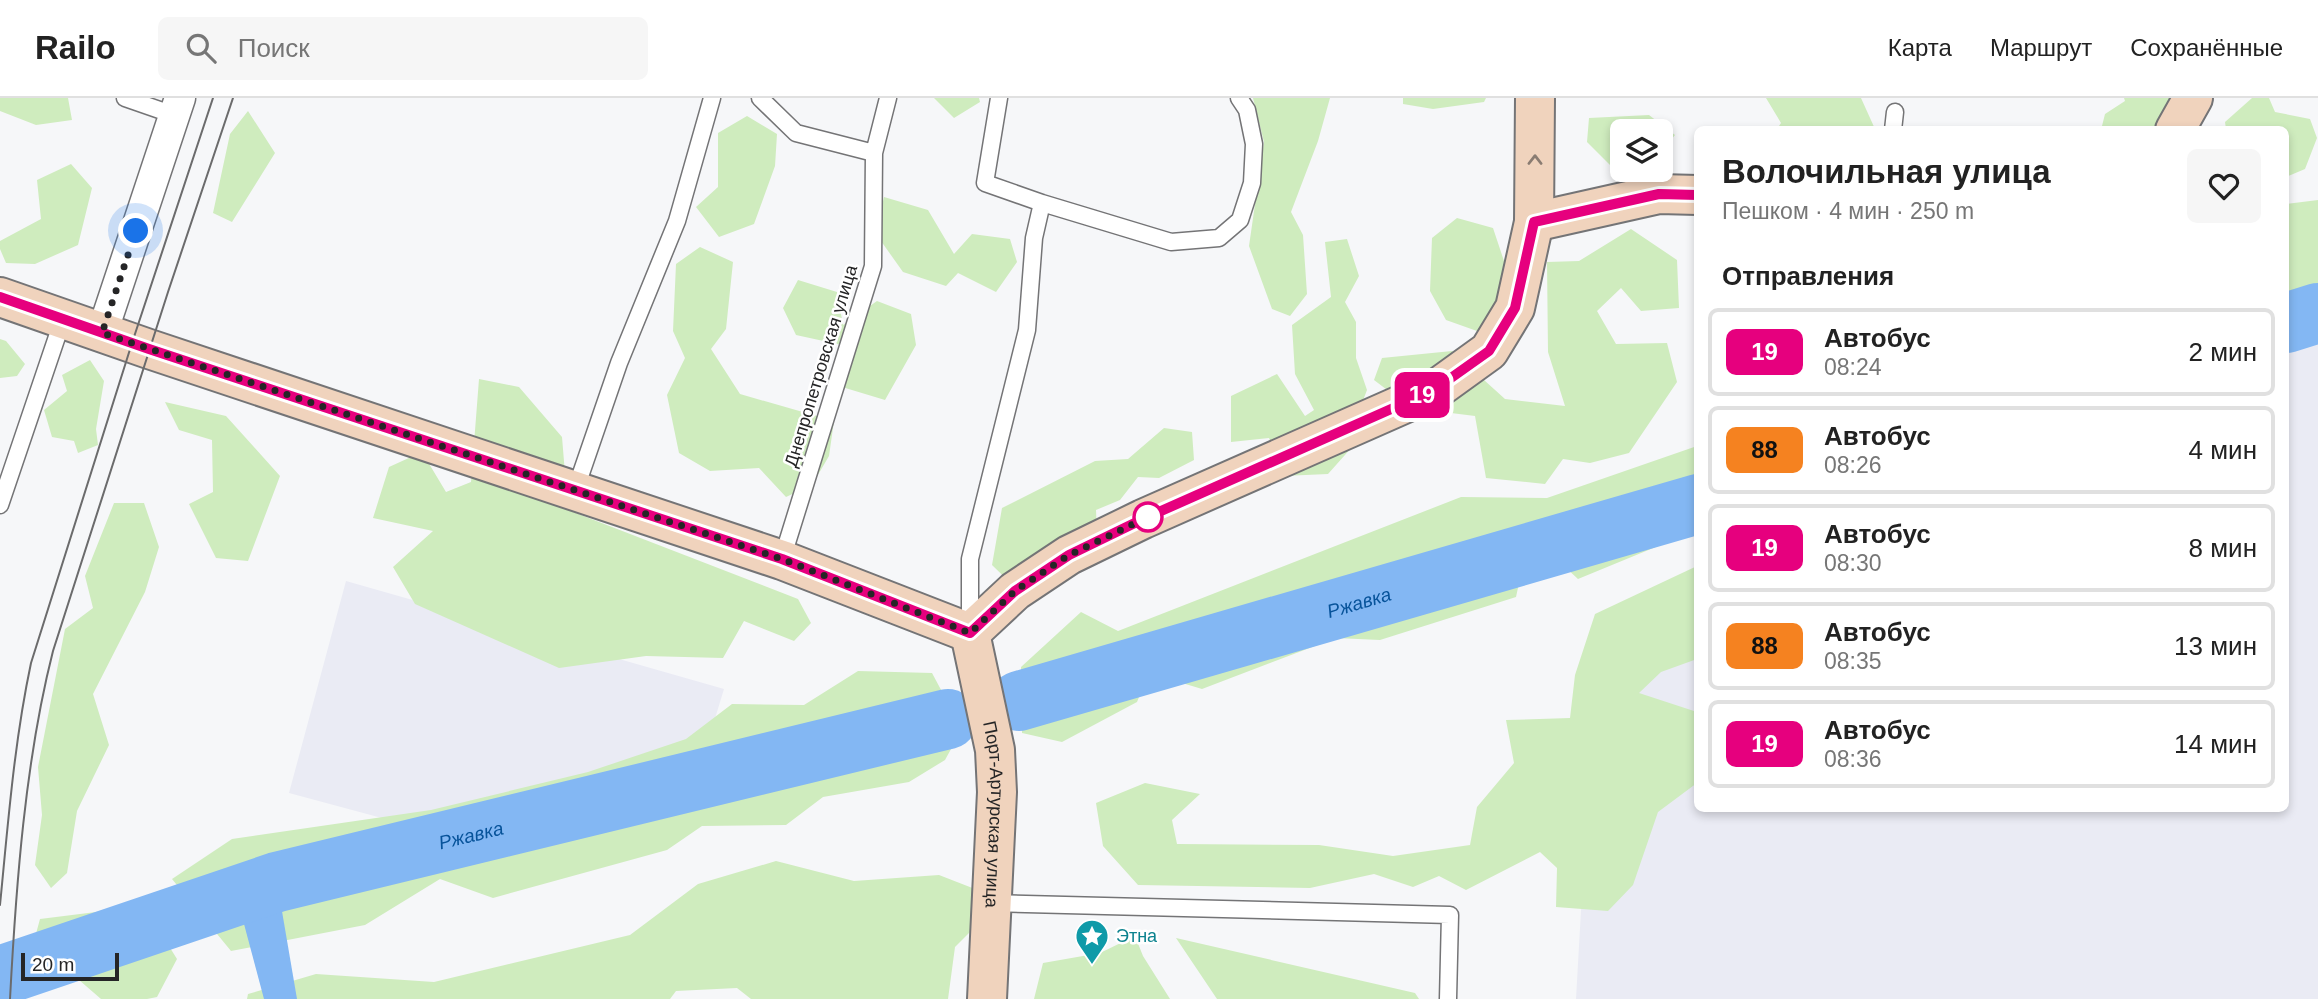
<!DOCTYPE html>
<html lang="ru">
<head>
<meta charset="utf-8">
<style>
  body { margin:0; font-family:Helvetica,sans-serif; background:#f6f6f6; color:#222; height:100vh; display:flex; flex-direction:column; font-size:26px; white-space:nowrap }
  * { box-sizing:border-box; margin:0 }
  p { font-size:23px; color:#767676 }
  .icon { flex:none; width:38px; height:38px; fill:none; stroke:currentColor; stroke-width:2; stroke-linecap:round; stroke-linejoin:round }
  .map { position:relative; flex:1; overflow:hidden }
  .details { position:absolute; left:1694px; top:28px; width:595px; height:686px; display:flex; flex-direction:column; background:#fff; border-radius:10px; box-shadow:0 4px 10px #0003 }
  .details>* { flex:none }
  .badge { padding:0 14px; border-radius:10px; font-size:24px; line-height:46px }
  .buttons { position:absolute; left:1610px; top:21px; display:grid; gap:14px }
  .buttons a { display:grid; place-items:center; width:63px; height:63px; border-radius:10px; background:#fff; box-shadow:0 4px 10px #0003; font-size:35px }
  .scale { position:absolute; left:21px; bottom:18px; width:98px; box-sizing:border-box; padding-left:7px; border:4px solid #252526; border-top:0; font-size:19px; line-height:24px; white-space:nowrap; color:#252526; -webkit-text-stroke:5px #fff; paint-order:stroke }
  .you { position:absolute; width:35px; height:35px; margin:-18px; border:5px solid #fff; border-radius:50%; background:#1a73e8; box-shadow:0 0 0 10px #1a73e833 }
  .map>.badge { position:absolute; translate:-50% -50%; box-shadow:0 0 0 4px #fff }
  h2 { padding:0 28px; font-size:26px; line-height:63px }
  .round { display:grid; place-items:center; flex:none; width:74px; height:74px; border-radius:10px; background:#f6f6f6 }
  .headline { display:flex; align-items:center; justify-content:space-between; height:119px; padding:0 28px }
  h1 { font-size:33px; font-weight:600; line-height:52px }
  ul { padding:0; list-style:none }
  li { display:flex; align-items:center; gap:21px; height:88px; margin:0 14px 10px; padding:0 14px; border:4px solid #e0e0e0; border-radius:10px }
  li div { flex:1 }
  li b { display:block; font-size:26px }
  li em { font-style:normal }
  li .badge { min-width:77px; font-weight:700; text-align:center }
  header { display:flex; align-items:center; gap:42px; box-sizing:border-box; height:98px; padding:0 35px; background:#fff; border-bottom:2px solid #e0e0e0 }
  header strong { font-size:33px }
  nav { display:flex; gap:38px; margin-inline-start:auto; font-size:24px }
  .search { width:490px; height:63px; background:#f6f6f6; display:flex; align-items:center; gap:18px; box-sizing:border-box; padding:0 24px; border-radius:10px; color:#767676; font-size:26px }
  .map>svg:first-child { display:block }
</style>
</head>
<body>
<header>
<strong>Railo</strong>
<div class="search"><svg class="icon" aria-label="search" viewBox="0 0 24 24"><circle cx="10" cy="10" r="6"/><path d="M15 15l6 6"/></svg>Поиск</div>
<nav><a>Карта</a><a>Маршрут</a><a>Сохранённые</a></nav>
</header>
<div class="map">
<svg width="2318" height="901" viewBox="0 0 2318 901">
  <rect width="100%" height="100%" fill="#f6f7f9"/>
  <path fill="#eaebf4" d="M2318,196V901H1576L1594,583L1697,545L1698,710H2286V208Z
    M346,483L724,591L706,650L419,730L289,695Z"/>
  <path fill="#cfecbe" d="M0,0H68L72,22L36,27L0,13Z
    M934,0H979L980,4L954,20Z
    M1253,0H1330L1318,43L1291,114L1303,137L1307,196L1290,218L1272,211L1249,148L1264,44Z
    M1403,0H1486L1484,4L1433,11L1403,6Z
    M1766,0H1861L1875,31H1777L1781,25Z
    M2124,0H2197L2182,31L2101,32L2105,16L2125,3Z
    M2252,0H2269L2275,14L2310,21L2317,40L2305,71L2286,79V32L2226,31L2225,24Z
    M248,13L275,55L232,124L213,115L230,36Z
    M1649,17L1675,37L1661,54V33H1622V71L1615,72L1587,44L1589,20Z
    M747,18L777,36L775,68L754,126L719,139L696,109L718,89V35Z
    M71,66L92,90L78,147L35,166L6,165L0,151V143L41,121L37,82Z
    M884,99L928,112L954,156L972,136L1010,141L1017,164L996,194L958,175L946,188L903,174L876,136Z
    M2318,102V218L2286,219V106Z
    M1457,120L1493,130L1513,190L1491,238L1446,222L1430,193L1432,140Z
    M1631,131L1677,162L1679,210L1641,213L1621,190L1597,213L1616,246L1667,245L1677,284L1629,355L1590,365L1563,361L1545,386L1486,380L1475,318L1411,310L1374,282L1382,260L1452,253L1505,301L1565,308L1548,254L1547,164L1579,163Z
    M1347,141L1359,178L1345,204L1356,224V260L1367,292L1357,318L1361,339L1328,376L1283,378L1269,340L1231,344V298L1277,276L1305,318L1314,312L1295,276L1292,227L1331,199L1325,144Z
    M700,149L733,164L726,231L711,251L740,296L834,323L829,358L812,387L786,399L759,370L710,373L679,355L667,297L685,260L673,233L676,166Z
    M798,182L837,194L843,227L877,203L911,216L916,247L885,302L842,289L851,249L796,237L783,210Z
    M0,241L6,243L25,266L17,278L0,280Z
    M90,262L104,283L96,331L98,347L78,355L74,343L52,339L44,312L67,293L62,277Z
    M479,281L519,289L562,339L568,412L798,501L811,525L794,543L744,523L723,560L646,558L559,570L415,506L393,469L433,433L373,420L389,369L422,354L446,394L471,384Z
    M165,304L226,318L280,378L248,463L216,460L189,406L213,394L212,342L179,332Z
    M1164,330L1192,334L1194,362L1159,380L1138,379L1120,402L1096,412L1098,459L1024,498L992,467L1002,410L1095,363L1128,361Z
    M1697,348V432L1578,481L1550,455L1524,462L1516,499L1380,542L1336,540L1202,591L1149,575L1137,604L1062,644L1022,635L1021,569L1081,514L1118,533L1461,399L1547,400Z
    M114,405H144L159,449L145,494L93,596L109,647L77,713L67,775L51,790L35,767L42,717L38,669L65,531L93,510L85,478Z
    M1697,468V561L1661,574L1639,595L1697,614L1694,636L1697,637V685L1658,714L1633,787L1608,813L1556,809L1557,770L1540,754L1466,792L1439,778L1413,789L1374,776L1310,790L1138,787L1103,748L1096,705L1145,685L1200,696L1172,722L1177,746L1319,747L1393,758L1470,747L1477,709L1514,665L1506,622L1570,620L1575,577L1595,516Z
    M858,573L932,575L962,631L945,662L909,684L823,699L786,727L702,728L667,752L493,800L440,781L365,827L231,853L172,781L232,741L431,712L588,674L686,641L732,606L804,607Z
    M776,763L854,783L939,777L975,791L978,826L955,849L948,901H751L737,890L676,893L670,901H247L248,896L316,876L434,884L630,837L698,786Z
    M144,808L177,861L157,899L147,901H101L34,843L40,821Z
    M1135,838L1143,858L1170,901H1034L1043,865L1100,855Z
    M1176,840L1415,895L1419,901H1217Z"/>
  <path fill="#83b7f3" d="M277,784L297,901H264L236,796Z"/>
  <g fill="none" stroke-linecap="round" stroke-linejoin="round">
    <g stroke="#83b7f3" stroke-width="60">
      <path d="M2286,225L2318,215"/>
      <path id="s1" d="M1019,603L1698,406"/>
      <path id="s2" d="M0,878L277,784L948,621"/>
    </g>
    <defs>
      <path id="lane" d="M125,0L174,17
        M760,0L796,35L874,55
        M999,0L985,85L1042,105L1171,144L1219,140L1240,122L1252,85L1254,46L1247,12L1239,0
        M1893,32L1895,14
        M575,393L619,265L677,123L712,0
        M0,407L63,221
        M782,461L873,168L874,55L888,0
        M970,528V461L1027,232L1034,140L1042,105
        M991,805L1450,817L1448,901"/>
      <path id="street" d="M102,235L180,0"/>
      <g id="secondary">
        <path d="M2175,32L2193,0"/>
        <path d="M1534,124L1659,96L1698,97"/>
        <path d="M0,199L149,251L782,462L970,535"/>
        <path d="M970,535L1015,493L1069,457L1143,421L1435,292L1489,253L1515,210L1534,124L1535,0"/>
        <path id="s3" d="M970,535L995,652L997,694L987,901"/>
      </g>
    </defs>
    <use href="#lane" stroke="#747476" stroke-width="19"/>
    <use href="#street" stroke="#747476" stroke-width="33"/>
    <use href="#secondary" stroke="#747476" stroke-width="42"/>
    <use href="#lane" stroke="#fff" stroke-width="16"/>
    <use href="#street" stroke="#fff" stroke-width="30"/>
    <use href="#secondary" stroke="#f0d3bd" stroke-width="38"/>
    <path stroke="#6b6b6c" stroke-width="2" d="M0,807C8,726 14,645 31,565L132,245L213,0
      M10,901C16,788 25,663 53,553L168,194L233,0"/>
  </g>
  <defs><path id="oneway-chevron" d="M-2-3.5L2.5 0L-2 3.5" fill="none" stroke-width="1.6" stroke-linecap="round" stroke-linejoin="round" transform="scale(1.75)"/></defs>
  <use stroke="#8a7c72" href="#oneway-chevron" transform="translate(1535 62) rotate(-90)"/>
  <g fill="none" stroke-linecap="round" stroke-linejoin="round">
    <defs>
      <path id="line" d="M0,199L149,251L782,461L970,535L1015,493L1069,457L1143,421L1434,292L1489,253L1515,210L1534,124L1659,96L1698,97"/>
    </defs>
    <use href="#line" stroke="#fff" stroke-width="16"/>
    <use href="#line" stroke="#e6007e" stroke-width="10"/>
    <path stroke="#252526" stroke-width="7" stroke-dasharray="0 12.6" d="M136,133L102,235L782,461L970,535L1015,493L1069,457L1148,419"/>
  </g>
  <defs>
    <symbol id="sight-pin" viewBox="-11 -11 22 30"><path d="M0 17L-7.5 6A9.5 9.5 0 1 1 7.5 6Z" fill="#0f9aa8" stroke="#fff"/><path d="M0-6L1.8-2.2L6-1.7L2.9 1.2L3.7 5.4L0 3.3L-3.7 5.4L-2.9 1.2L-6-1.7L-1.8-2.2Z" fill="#fff"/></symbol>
  </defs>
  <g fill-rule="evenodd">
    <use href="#sight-pin" x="1073" y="819" width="38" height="52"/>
  </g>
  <circle fill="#fff" stroke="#e6007e" stroke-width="3.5" cx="1148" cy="419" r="14"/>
  <g text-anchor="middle" stroke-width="5" stroke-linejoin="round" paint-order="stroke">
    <g font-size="18" fill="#252526" stroke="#fff">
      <text transform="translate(821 268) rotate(-73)" y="6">Днепропетровская улица</text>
      <text dy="6" stroke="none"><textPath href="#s3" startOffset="184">Порт-Артурская улица</textPath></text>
    </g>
    <g font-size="18" fill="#0d838f" stroke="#fff" text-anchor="start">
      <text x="1116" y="844">Этна</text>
    </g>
    <g font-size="19" font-style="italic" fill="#07539a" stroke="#fff">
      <text dy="7" stroke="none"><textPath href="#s1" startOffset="354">Ржавка</textPath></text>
      <text dy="7" stroke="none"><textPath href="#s2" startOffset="492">Ржавка</textPath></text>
    </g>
  </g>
</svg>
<div class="buttons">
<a><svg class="icon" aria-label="layers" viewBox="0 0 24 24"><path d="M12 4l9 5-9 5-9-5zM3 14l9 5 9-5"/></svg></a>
</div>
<div class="scale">20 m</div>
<div class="you" style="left:136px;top:133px"></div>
<b class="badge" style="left:1422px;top:297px;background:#e6007e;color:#fff">19</b>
<section class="details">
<div class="headline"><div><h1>Волочильная улица</h1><p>Пешком · 4 мин · 250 m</p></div><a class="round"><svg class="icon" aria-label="heart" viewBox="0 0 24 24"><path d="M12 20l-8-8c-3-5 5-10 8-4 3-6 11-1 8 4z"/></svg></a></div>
<h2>Отправления</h2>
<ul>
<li><span class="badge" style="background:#e6007e;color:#fff">19</span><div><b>Автобус</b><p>08:24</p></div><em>2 мин</em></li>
<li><span class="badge" style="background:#f58220;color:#111">88</span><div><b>Автобус</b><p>08:26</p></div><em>4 мин</em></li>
<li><span class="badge" style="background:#e6007e;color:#fff">19</span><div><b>Автобус</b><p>08:30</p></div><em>8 мин</em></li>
<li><span class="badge" style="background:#f58220;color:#111">88</span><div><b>Автобус</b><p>08:35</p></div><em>13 мин</em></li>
<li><span class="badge" style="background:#e6007e;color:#fff">19</span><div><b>Автобус</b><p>08:36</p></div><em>14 мин</em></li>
</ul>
</section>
</div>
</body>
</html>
